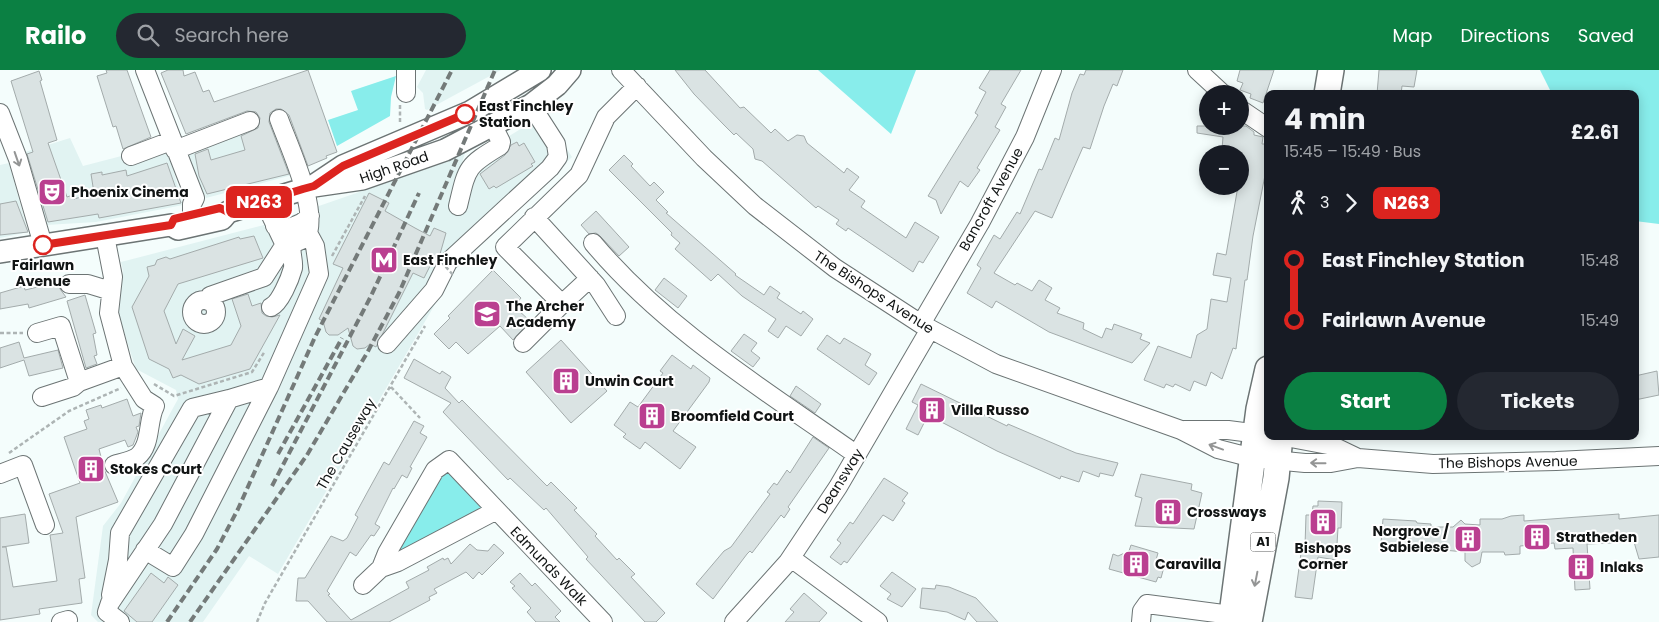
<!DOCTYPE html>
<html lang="en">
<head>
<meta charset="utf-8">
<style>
  body { margin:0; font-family:Poppins,sans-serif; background:#242831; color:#f1f3f6; height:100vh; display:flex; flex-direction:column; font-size:19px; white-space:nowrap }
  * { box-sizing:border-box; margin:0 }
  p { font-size:16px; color:#9ea1a6 }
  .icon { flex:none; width:28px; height:28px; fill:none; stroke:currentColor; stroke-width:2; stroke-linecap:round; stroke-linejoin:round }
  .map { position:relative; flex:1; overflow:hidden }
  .sheet { position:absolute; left:1264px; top:20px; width:375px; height:350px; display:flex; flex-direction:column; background:#171b24; border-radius:10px; box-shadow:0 2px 12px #0003 }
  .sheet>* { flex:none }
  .badge { padding:0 10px; border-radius:8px; font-size:18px; line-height:32px }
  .fabs { position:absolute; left:1199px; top:15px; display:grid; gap:10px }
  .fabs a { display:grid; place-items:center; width:50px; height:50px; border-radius:50%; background:#171b24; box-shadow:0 2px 12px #0003; font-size:25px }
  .map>.badge { position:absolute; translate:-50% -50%; box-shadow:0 0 0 2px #fff }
  .legs { display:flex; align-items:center; gap:8px; height:55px; padding:0 20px; font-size:16px }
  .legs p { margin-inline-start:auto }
  .summary { display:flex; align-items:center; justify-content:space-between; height:85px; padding:0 20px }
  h1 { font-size:28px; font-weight:700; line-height:38px }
  .button { display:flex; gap:10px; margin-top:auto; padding:10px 20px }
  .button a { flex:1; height:58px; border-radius:30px; background:#0b8043; color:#fff; font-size:20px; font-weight:700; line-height:58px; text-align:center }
  .button a+a { background:#242831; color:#f1f3f6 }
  ul { padding:0 20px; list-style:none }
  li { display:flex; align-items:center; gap:18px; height:60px; font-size:19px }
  li i { display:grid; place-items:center; width:8px; height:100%; margin:0 6px; background:currentColor }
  li i::after { content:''; width:12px; height:12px; margin:-6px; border:4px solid; border-radius:50%; background:#171b24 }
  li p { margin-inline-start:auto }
  li:first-child i { background:linear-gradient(#0000 50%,currentColor 0) }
  li:last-child i { background:linear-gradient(currentColor 50%,#0000 0) }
  header { display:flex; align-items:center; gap:30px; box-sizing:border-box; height:70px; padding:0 25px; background:#0b8043; color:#fff }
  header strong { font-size:24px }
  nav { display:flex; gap:28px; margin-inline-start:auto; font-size:18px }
  .search { width:350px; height:45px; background:#242831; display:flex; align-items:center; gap:12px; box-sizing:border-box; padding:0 18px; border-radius:28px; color:#9ea1a6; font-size:19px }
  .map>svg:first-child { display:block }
</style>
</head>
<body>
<header>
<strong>Railo</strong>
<div class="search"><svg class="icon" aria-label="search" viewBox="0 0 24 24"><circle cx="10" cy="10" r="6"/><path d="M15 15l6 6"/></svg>Search here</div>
<nav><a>Map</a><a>Directions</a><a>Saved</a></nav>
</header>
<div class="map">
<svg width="1659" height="552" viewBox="0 0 1659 552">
  <rect width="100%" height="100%" fill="#f4fdfc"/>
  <path fill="#e1f3f2" d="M426,0H501L427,40L425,39L423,23L417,17Z
    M545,44L572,87L455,200L278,504L249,486L203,552H98L91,545L103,456L121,433L178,329L176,320L136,299L118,244L123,201L121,192L264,155L446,92L465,83L462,93L467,92Z
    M274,46L292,105L206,128L185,80Z
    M70,68L83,96L133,83L165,70L183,135L96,152L46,155L22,83Z
    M9,93L28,162L0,168V95Z"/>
  <path fill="#88edeb" d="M818,0H916L891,64Z
    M1540,0H1659V154L1635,151V24H1552Z
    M396,6L391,27L390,46L337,76L328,50L358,40L351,21Z
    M443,401L449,402L480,433L481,438L400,483L398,479Z"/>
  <path fill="#dae3e3" stroke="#a3abab" d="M106,0H127L151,67L123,79L116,56L113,57L97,6L107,3Z
    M168,0H183L184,6L195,2L203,22L209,20L214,32L308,0L337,82L326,86L327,88L308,96L289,45L281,39H276L270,43L269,52L289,104L207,124L199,106L195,84L208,79L211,90L245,80L241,66L258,58L260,48L256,42L247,41L186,64L161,3Z
    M675,0H705L740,38L744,37L771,63L775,59L788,71L797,65L804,66L807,73L844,103L847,98L859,107L849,120L865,131L861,137L906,168L915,152L939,167L923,193L919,191L913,202L848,158L846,161L836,154L839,150L818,136L816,138L762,91L755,89L753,79L736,63L734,65L724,55L694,24Z
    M990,0H1021L1001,34L1006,37L995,57L1000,60L977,98L980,100L968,117L960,111L941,144L936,130L928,126L978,45L975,43L986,22L979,18Z
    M1086,0H1123L1117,16L1113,14L1104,36L1090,79L1083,77L1052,148L1035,141L994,203L1015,215L1017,213L1032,221L1039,210L1052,218L1045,230L1060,238L1057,243L1084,253L1083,259L1102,268L1106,258L1112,260L1114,254L1142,264L1140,269L1150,273L1132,293L1049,262L996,231L992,238L967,223L981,198L977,195L994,165L1000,169L1017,142L1020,144L1039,99L1042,100L1055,68L1059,70L1072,23L1080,4L1084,5Z
    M1240,0H1274L1263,33L1250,28L1251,24L1240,20L1243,13L1237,11Z
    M1379,0H1417L1414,17L1402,16L1401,24H1377Z
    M39,1L42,10L40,11L57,70L48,73L67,127L73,125L74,129L94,123L91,104L102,102V105L126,100L127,106L167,93L181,133L99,148L98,144L48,152L27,84L33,82L11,11Z
    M1197,56H1246L1254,62V65L1263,67L1262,74H1268V90L1253,166L1247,210H1245L1236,279L1233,278L1222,309L1211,302L1206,316L1194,311L1190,321L1175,314L1173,317L1166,314L1164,318L1144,310L1158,276L1191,288L1197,265L1207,259L1211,229L1227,232L1231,208L1213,205L1217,183L1226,185L1238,116H1240V84H1227L1228,79H1222L1223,67L1197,63Z
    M517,72L519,76L524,73L535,92L531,94L533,96L496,118L494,116L489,119L480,104L505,85L511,75Z
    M624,85L633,94L631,96L650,116L654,112L664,122L656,130L668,142L666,143L736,204L735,205L764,225L770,216L780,223L777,228L801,244L803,241L813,249L801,266L786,256L778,268L768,261L776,249L742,226L718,204L711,211L675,179L680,173L671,165L672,163L609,100Z
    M369,123L389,133L385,141L415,158L430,166L434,158L446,163L440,184L434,188L424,208L413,203L376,277L370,274L365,278L357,279L353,276L348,258L338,265H329L326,262L323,251L319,249L343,198L333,194Z
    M16,131L28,162L0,165V134Z
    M596,141L629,177L619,186L600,166L596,163L589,164L581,155Z
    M254,166L263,188L178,214L164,241L176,274L183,259L195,266L182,290L231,275L241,256L232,229L248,224L252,236L261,233L262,243L266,246L272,247L280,245L250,299L199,314L181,305L173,308L169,299L149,289L132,237L149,206L147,197L155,195L157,190L166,187L170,189L239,167L240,169Z
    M493,200L521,228L516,234L519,237L517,239L530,251L513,270L500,256L468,284L456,272L449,279L434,264L450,248L448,246Z
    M664,208L687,226L678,238L655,220Z
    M59,212L60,219L66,227L29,238L28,234L0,239V223L24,216L25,220Z
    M85,225L96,263L93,264L97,285L94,286L97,294L86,298L67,231Z
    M744,264L757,273L751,281L760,288L753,297L731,281Z
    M827,265L840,274L844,268L871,284L865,295L877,303L869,315L817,279Z
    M561,270L607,321L571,353L526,302Z
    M19,272L24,288L58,280L63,298L29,306L24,290L0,298V278Z
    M672,285L691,299L693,295L710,308L709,312L673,361L696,377L680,399L645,372L640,379L623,367L626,364L614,355L630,332L638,337L663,303L660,301Z
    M414,289L440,304L442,301L451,307L445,318L459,333L462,330L547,416L551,412L577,438L574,440L597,464L595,466L617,490L619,488L635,504L631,507L665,543L656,552H645L586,489L588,487L546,438L544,440L510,408L508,410L443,342L451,333L404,308Z
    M1657,301L1659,325L1635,330V306Z
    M921,314L1007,356L1008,354L1076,383L1118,393L1113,406L1100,403L1099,407L1083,401L1079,412L1061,406L1060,409L997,381L928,345L918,365L906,359L918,335L912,332Z
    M796,316L821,334L815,343L790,326Z
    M127,329L133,346L141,343L139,356L136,357L138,362L133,375L128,377L125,370L99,379L104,399L118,432L76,447L85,508L79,509L82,533L39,539L40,544L0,550V448L25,444L29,473L2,477H6L13,517L57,511L50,465L63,463L49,424L80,413L64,367L87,359L84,351L89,349L86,340L101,335L102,338Z
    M414,351L424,356L420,363L427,367L410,397L412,398L407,408L402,405L394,419L393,418L375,454L380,457L374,466L371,465L356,486L350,482L327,521L330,524L328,525L351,550L409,518L406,512L429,500L427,497L443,488L444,490L448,488L451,494L470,474L477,480L488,481L494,474L504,483L482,505L479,502L473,509L466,502L434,519L437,523L429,527L430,530L389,552H327L308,531H296L298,508H305L331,466L343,471L347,468L358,447L355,445L368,421L384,392L389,395Z
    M813,367L829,378L788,437L790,439L784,448L781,445L752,483L750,481L747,484L713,529L696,514L724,481L731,477L770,424L767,422L774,413L777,415L787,400L790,403Z
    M1141,404L1192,414L1191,420L1202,423L1194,459L1135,456L1142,428L1135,426Z
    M884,408L908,423L902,431L905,433L893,451L883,445L847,493L844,491L841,495L830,487L841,473L837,470L850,452L853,454Z
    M1318,431L1342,432L1341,458H1338L1336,490L1318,487L1312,529L1295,527L1302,476H1305L1306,445H1312L1313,436H1318Z
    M1619,444V449L1659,445V487L1639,489L1634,472L1587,474L1590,519L1575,520L1573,478L1555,479L1554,473L1520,476V484L1505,485L1504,482H1482L1480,493L1472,497L1465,491V482L1443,480V474L1381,473L1383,449L1416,451L1417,453L1431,454V457H1453L1461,450L1465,454L1480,455V449H1502L1511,446L1524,445V451Z
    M1131,475L1158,483L1156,490L1162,492L1161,496L1164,497L1161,508L1158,507L1156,512L1109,499L1113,484L1118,486L1129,481Z
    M892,502L916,519L902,537L887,529L891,524L880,516Z
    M151,503L164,513L168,507L178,515L152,552H137L124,541Z
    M520,503L532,516L535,513L561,541L555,547L560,552H536L527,542L531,538L512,518L515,516L510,512Z
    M936,515L949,517L976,528L998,552H977L968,542L965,550L947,542L920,538L922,518L935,519Z
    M804,523L827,543L819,552H785L794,542L790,539Z"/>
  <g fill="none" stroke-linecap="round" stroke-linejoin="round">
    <defs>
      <path id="minor" d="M145,0L195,128L192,134V144
        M621,0L704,88L755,136L835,198L921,254L996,294L1181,360L1218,379L1253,388L1305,393H1331L1358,388L1433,394L1556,391L1659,386
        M1197,0L1223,24
        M406,23V0
        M1240,39L1268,58
        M0,43L18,89L43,175
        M175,80L250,51
        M131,86L171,71
        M264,131L283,171L292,174L306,168C320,141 289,77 279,49
        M458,136C467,98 466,96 500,76L501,72L493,56
        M534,147L596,215L616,246
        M275,156C286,162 302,154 310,146
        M105,166L113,207L109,243L123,296L144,329L155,336C147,351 152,375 137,387C131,391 120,393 114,395
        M593,173C666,260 765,320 857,385
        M69,214H88L111,221
        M192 242a12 12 0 1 1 24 0a12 12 0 1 1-24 0Z
        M208,231L210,226L264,207L286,173
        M562,234L590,208
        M271,237C280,233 290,209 293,198C294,190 290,183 292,174
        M921,254L980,153L1025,67L1052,0
        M37,263L61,256L79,312L123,296
        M523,273L562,234L505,177L579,105L606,47L637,16
        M387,274L434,220L448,192L550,98L558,87L556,74L531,35
        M42,327L73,317L79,312
        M1184,360H1228L1267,365
        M1280,366L1333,376L1358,388
        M0,404L23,395L45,455
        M145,480L173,497L194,464L269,317
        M791,488L878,552
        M381,498L387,483L435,400L449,390L603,552
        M363,515L381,498L398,492L495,441
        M111,525L118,490L120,463L192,338L229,329
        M61,552L68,550
        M120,552L107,542L110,533L163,454L229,329L269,317L319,204L315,176L308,163
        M734,552L788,492L838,417L930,259
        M1141,552L1142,541L1147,534L1231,545"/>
      <path id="major" d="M316,114L343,96L470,42L540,0
        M0,182L171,155L178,159L222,149L228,142L314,116L362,109L445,80L531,35L557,15L570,0"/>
      <path id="highway" d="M1327,24L1331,0
        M1231,552L1259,339L1268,299
        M1249,552L1276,408L1280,366"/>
    </defs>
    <use href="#minor" stroke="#6c7474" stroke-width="20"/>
    <use href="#major" stroke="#6c7474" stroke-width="24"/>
    <use href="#highway" stroke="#6c7474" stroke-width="28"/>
    <path stroke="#adb4b4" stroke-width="2.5" stroke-dasharray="4 2.5" stroke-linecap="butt" d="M1299,23L1301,24
      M400,52V35
      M332,186L365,126
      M0,263H23
      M154,314L174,326L252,302L265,281
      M391,317L420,348
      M9,383L69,341L121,318
      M257,552L265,533L425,256"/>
    <use href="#minor" stroke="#fff" stroke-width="18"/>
    <use href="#major" stroke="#fff" stroke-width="21"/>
    <use href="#highway" stroke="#fff" stroke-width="25"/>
    <path stroke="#747a79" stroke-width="4" stroke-dasharray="8 4" stroke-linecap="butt" d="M278,384L342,268
      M272,416L371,226L419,123
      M167,552L217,479L238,439L315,267L452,0
      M190,552L307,385L367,283L399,223L495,0"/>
    <path stroke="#adb4b4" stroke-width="2.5" stroke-dasharray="4 2.5" stroke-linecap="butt" d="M437,187L454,206"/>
  </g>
  <defs><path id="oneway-shaft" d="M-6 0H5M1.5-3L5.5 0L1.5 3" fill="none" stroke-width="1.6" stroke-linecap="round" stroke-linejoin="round" transform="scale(1.25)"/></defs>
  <g stroke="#949595">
    <use href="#oneway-shaft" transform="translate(17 89) rotate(71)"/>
    <use href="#oneway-shaft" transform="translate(1216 377) rotate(-160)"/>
    <use href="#oneway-shaft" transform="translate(1318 393) rotate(-179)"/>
    <use href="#oneway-shaft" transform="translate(1256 509) rotate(101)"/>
  </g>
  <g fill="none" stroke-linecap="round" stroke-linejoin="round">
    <defs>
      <path id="line-1" d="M43,175L171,155L174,149L220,138L228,142L303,119L314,116L343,96L465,44"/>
    </defs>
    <use href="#line-1" stroke="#fff" stroke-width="11"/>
    <use href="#line-1" stroke="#dc241f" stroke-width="8"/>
  </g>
  <defs>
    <symbol id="theatre-square" viewBox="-11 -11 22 22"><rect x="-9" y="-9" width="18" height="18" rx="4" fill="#ba3f90" stroke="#fff"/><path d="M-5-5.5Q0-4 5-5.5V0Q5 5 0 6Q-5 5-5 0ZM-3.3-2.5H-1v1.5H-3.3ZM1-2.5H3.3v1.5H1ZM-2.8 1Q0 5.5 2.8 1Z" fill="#fff"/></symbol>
    <symbol id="metro-square" viewBox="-11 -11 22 22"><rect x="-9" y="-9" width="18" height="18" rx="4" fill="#ba3f90" stroke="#fff"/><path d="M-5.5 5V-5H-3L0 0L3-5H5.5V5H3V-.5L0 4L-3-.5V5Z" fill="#fff"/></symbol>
    <symbol id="school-square" viewBox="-11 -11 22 22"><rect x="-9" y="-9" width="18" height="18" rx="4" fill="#ba3f90" stroke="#fff"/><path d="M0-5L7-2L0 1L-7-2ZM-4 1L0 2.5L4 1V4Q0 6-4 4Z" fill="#fff"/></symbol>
    <symbol id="building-square" viewBox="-11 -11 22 22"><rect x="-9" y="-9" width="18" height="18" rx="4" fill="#ba3f90" stroke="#fff"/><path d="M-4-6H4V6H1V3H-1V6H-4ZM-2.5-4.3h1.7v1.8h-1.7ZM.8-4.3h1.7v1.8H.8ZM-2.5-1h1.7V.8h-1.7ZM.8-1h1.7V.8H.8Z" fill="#fff"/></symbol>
  </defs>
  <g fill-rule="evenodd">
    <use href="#theatre-square" x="36" y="106" width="32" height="32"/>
    <use href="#metro-square" x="368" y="174" width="32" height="32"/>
    <use href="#school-square" x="471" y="228" width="32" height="32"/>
    <use href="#building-square" x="550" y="295" width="32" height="32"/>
    <use href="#building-square" x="916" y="324" width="32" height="32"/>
    <use href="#building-square" x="636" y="330" width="32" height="32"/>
    <use href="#building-square" x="75" y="383" width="32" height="32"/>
    <use href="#building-square" x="1152" y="426" width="32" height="32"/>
    <use href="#building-square" x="1307" y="436" width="32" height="32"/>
    <use href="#building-square" x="1521" y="451" width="32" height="32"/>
    <use href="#building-square" x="1452" y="453" width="32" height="32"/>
    <use href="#building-square" x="1120" y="478" width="32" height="32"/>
    <use href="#building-square" x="1565" y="481" width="32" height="32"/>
  </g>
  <g fill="#fff" stroke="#dc241f" stroke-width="2.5">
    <circle cx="465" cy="44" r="9"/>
    <circle cx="43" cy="175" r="9"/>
  </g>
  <g text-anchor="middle" stroke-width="4" stroke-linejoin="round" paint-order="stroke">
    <rect fill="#fff" stroke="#585a5a" stroke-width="1" x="1250.5" y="462.5" width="25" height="19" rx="4"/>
    <g font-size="12" font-weight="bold" fill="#111414">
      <text x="1263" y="476">A1</text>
    </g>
    <g font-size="14" font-weight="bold" fill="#111414" stroke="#fff" text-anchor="start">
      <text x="479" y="41">East Finchley<tspan x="479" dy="16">Station</tspan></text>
      <text x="43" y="200" text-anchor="middle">Fairlawn<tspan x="43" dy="16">Avenue</tspan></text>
    </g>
    <g font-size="14" fill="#111414" stroke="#fff">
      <text transform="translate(394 97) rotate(-19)" y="5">High Road</text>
      <text transform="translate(991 129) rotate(-61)" y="5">Bancroft Avenue</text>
      <text transform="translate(874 222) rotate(33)" y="5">The Bishops Avenue</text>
      <text transform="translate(346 374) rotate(-60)" y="5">The Causeway</text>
      <text transform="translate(1508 392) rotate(-1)" y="5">The Bishops Avenue</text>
      <text transform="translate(840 411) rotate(-58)" y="5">Deansway</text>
      <text transform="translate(549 496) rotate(46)" y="5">Edmunds Walk</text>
    </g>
    <g font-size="14" font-weight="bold" fill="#111414" stroke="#fff" text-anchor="start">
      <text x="71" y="127">Phoenix Cinema</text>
      <text x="403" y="195">East Finchley</text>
      <text x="506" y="241">The Archer<tspan x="506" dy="16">Academy</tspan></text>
      <text x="585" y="316">Unwin Court</text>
      <text x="951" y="345">Villa Russo</text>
      <text x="671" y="351">Broomfield Court</text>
      <text x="110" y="404">Stokes Court</text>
      <text x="1187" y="447">Crossways</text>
      <text x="1449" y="466" text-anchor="end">Norgrove /<tspan x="1449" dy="16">Sabielese</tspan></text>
      <text x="1556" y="472">Stratheden</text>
      <text x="1323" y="483" text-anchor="middle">Bishops<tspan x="1323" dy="16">Corner</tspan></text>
      <text x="1155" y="499">Caravilla</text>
      <text x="1600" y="502">Inlaks</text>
    </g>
  </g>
</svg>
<div class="fabs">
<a>+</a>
<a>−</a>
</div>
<b class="badge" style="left:259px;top:132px;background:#dc241f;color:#fff">N263</b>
<section class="sheet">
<div class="summary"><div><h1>4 min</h1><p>15:45 – 15:49 · Bus</p></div><b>£2.61</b></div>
<div class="legs"><svg class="icon" aria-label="walk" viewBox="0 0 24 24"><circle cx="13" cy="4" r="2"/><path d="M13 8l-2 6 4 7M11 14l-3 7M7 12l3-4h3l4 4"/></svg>3<svg class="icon" aria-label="forward" viewBox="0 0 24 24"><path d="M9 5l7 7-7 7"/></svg><b class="badge" style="background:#dc241f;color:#fff">N263</b></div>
<ul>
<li><i style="color:#dc241f"></i><b>East Finchley Station</b><p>15:48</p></li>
<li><i style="color:#dc241f"></i><b>Fairlawn Avenue</b><p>15:49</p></li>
</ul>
<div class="button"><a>Start</a><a>Tickets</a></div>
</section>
</div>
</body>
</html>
